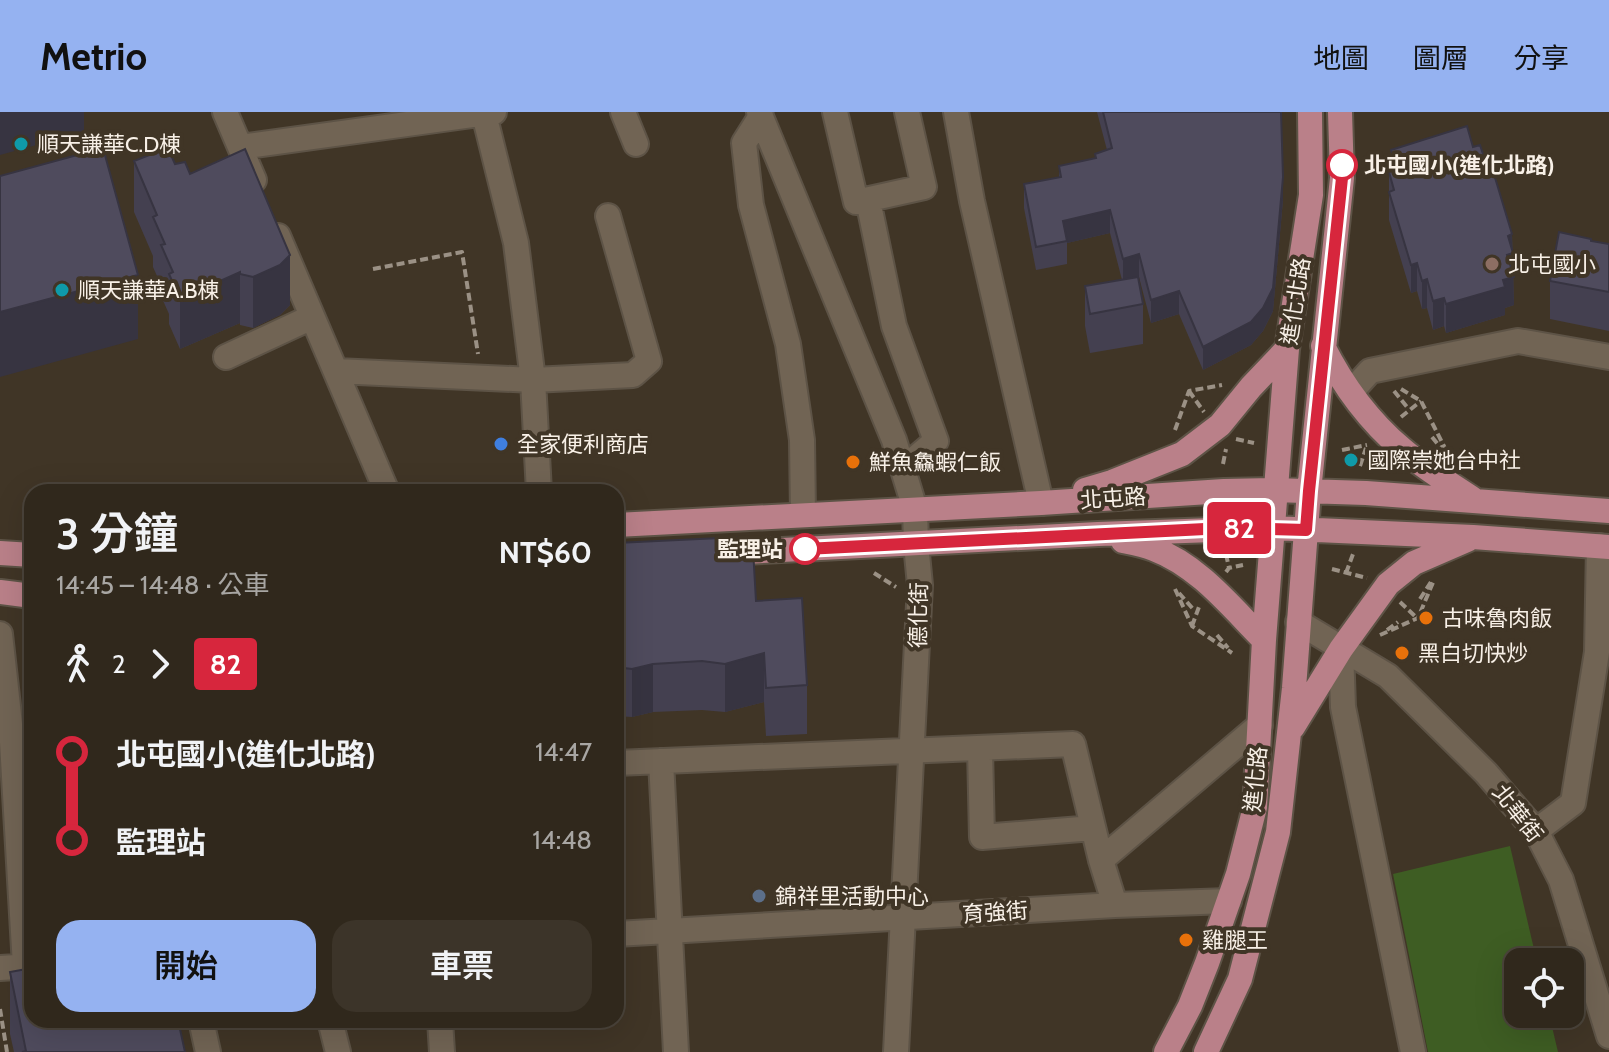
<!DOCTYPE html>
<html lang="zh-TW">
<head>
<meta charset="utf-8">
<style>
  body { margin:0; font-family:Cabin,"Noto Sans TC",sans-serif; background:#3c3429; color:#f1f3f6; height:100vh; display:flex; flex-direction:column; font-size:30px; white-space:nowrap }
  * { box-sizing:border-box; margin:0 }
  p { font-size:26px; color:#a8a6a3 }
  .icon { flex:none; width:44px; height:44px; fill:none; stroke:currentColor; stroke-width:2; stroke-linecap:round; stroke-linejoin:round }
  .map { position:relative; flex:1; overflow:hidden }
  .panel { position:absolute; left:24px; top:372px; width:600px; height:544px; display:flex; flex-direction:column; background:#30281c; border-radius:24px; box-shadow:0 8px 32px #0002,0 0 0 2px #4b443b }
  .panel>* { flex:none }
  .badge { padding:0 16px; border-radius:6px; font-size:28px; line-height:52px }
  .controls { position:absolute; left:1504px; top:836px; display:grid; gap:16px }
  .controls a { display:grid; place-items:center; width:80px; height:80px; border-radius:16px; background:#30281c; box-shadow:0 8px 32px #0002,0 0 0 2px #4b443b; font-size:40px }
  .map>.badge { position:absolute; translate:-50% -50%; box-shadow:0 0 0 4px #fff }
  .legs { display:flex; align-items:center; gap:12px; height:88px; padding:0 32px; font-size:26px }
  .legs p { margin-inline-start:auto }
  .headline { display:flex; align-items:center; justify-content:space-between; height:136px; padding:0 32px }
  h1 { font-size:44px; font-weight:600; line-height:60px }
  .cta { display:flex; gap:16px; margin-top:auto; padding:16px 32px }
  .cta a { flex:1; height:92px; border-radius:24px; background:#95b2f1; color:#111; font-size:32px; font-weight:600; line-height:92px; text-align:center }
  .cta a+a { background:#3c3429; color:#f1f3f6 }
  ul { padding:0 32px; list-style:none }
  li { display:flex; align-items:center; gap:28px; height:88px; font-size:30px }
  li i { display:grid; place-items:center; width:12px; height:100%; margin:0 10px; background:currentColor }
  li i::after { content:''; width:20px; height:20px; margin:-10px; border:6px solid; border-radius:50%; background:#30281c }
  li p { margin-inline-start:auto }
  li:first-child i { background:linear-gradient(#0000 50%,currentColor 0) }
  li:last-child i { background:linear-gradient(currentColor 50%,#0000 0) }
  header { display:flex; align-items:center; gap:48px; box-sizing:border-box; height:112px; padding:0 40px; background:#95b2f1; color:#111 }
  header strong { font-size:38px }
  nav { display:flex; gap:44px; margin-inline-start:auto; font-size:28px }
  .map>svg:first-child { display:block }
</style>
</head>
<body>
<header>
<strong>Metrio</strong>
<nav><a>地圖</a><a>圖層</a><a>分享</a></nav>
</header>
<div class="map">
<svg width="1609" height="940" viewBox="0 0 1609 940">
  <rect width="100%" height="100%" fill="#403526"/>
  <path fill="#3e5d23" d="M1510,734L1537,850H1518V902H1549L1558,940H1428L1393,762Z"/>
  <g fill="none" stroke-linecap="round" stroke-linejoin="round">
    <defs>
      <path id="minor" d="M225,0L254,68
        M623,0L636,32
        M759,0L894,328L915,397L916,432L920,473L896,940
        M835,0L856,90L924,75L907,0
        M956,0L972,89L1041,391
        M484,2L516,131L533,268L539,380
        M761,4L744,31L751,93L788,232L802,328L803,402
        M240,35L494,0
        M868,88L894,214L936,329L903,357
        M278,124L387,380
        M226,245L312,205
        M336,259L533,268L633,263L649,249L608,104
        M1351,280L1370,259L1518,229L1609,245
        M1298,510L1388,564L1486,661L1536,719L1561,768L1609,924
        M0,522L12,630L25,854
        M1341,537L1343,595L1413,940
        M980,637L982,725L1093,716
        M661,649L676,940
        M616,651L1073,632L1101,748L1115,793
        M1536,719L1573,691L1597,540L1599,434
        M1101,748L1260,613
        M616,822L1115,793L1229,789
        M0,856L32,854
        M201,908L208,940
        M330,908L338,940
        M440,908L442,940"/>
      <path id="major" d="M1323,234C1342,272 1369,309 1402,337C1424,356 1449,371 1473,387
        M1085,378L1112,370L1182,342L1220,313L1251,275L1287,237
        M616,413L1041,391L1224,379L1274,378L1366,381L1609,399
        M1123,429C1133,431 1144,433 1154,437C1199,454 1231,495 1264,528
        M0,441L32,443
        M722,441L1098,422L1272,416L1473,425L1609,435
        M0,480L32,484
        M1293,615L1341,537L1388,472L1414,451L1467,428
        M1166,940L1190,894L1207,851L1238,762L1255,695L1264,528L1287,237L1311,83L1310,0
        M1206,940L1240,867L1278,720L1294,576L1309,379L1342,66L1340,0"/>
    </defs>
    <use href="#minor" stroke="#5d5346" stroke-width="28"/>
    <use href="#major" stroke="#5d5346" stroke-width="28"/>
    <path stroke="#9b9185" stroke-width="4" stroke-dasharray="8 4" stroke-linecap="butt" d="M373,157L462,140L478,242
      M1401,277L1421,289L1448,342
      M1189,279L1204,300
      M1394,279L1407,295
      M1401,305L1421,289
      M1175,318L1189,279L1222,273
      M1432,325L1441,336
      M1236,327L1254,331
      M1342,338L1367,333
      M1223,352L1226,337
      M1360,354L1366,336
      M1226,442L1229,456
      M1332,457L1367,466
      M1226,460L1229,456L1243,453
      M874,461L896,475
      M1346,461L1353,442
      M1175,477L1192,514L1232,541
      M1179,481L1194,498
      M1420,487L1431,470
      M1400,490L1417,506
      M1192,514L1200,492
      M1387,518L1398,510
      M1217,523L1228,536
      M1380,523L1418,506L1434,468
      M0,897L7,940"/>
    <use href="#minor" stroke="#716454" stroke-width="24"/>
    <use href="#major" stroke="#ba8089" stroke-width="24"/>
  </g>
  <path fill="#444050" d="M1097,0H1281L1283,88L1273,199L1263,219L1251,233L1203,258L1179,202L1151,211L1139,165L1138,166L1143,192V232L1090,241L1085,214V174L1122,168L1110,121L1067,131V152L1036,158L1024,96V72L1059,66V54L1095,46V42L1107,38Z
    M1473,35L1486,51L1512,122L1514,193L1505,196V203L1446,221L1444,214L1433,218L1427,196L1422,197L1417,179L1411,181L1389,108V60L1391,59V38Z
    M165,45L190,62L290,193L280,203L253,216L240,213V211L180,237L169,212V202L161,184V173L153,155V144L134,100V49Z
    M1591,129L1609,132V219L1550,207V169Z
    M616,431L742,437L756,489L807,573V622L766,624L764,590L725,600L702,598L653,600L632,605L616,604Z
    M10,860L185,940H14L10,922Z"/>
  <path fill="#373441" d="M0,0H84V20L0,43Z
    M1283,65V88L1273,199L1263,219L1251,233L1203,258V235Z
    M1110,98V121L1067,131L1063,109Z
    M1512,122L1514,193L1505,196V203L1446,221V192L1508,124Z
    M1139,142V165L1123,170V147Z
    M290,143V193L280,203L253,216V165Z
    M1417,151V179L1411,181V153Z
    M240,160V211L180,237V187Z
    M138,163V227L0,265V200Z
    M1427,167V196L1422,197V169Z
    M1179,179V202L1151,211V188Z
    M1444,186V214L1433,218V189Z
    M764,541V590L725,600V552Z
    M653,552V600L632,605V557Z"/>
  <path fill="#4f4b5d" stroke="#373441" stroke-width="2" d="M1103,0H1281L1283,65L1273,176L1263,196L1251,210L1203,235L1179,179L1151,188L1139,142L1123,147L1110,98L1063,109L1067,129L1036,135L1024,72L1061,65L1059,54L1096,46L1095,42L1112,36Z
    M1467,14L1473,35L1480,33L1486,51L1490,49L1512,122L1508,124L1513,141L1507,143L1514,165L1503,168L1505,175L1446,192L1444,186L1433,189L1427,167L1422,169L1417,151L1411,153L1389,80L1394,78L1389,60L1397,57L1391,38Z
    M103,36L138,163L0,200V64Z
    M245,37L290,143L280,153L253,165L240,162V160L180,187L169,162L173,160L161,133L165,132L153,105L157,103L134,49L162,38L165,45L171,43L175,52L185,50L190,62Z
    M1559,120L1591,127V129L1609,132V180L1550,169Z
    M1138,165L1143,192L1090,202L1085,174Z
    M741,425L742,437H753L756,489L802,486L807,573L766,576L764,541L725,552L702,549L653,552L632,557L616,555V431Z
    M32,856V908H178L185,940H22L26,939L10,860Z"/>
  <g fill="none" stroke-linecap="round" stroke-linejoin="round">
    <defs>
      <path id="line-1" d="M805,437L1225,416L1306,418L1309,379L1342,66V53"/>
    </defs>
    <use href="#line-1" stroke="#fff" stroke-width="18"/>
    <use href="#line-1" stroke="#d7263d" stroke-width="12"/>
  </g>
  <g fill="#0f9aa8" stroke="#403526" stroke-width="3">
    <circle cx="21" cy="32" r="8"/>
    <circle cx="62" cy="178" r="8"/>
    <circle cx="1351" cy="348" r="8"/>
  </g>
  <g fill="#fff" stroke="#d7263d" stroke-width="4">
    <circle cx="1342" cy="53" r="14"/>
    <circle cx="805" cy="437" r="14"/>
  </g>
  <circle fill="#8d6e63" stroke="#403526" stroke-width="3" cx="1492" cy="152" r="8"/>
  <circle fill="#3f7fe0" stroke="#403526" stroke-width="3" cx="501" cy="332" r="8"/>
  <g fill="#e8710a" stroke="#403526" stroke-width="3">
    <circle cx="853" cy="350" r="8"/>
    <circle cx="1426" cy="506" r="8"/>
    <circle cx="1402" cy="541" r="8"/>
    <circle cx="1186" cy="828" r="8"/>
  </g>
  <circle fill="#5c6f8a" stroke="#403526" stroke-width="3" cx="759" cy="784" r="8"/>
  <g text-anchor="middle" stroke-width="8" stroke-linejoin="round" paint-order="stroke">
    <g font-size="22" fill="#f8f0e7" stroke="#403526" text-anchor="start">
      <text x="37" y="40">順天謙華C.D棟</text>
      <text x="1508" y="160">北屯國小</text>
      <text x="78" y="186">順天謙華A.B棟</text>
      <text x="517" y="340">全家便利商店</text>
      <text x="1367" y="356">國際崇她台中社</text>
      <text x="869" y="358">鮮魚鱻蝦仁飯</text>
      <text x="1442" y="514">古味魯肉飯</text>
      <text x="1418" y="549">黑白切快炒</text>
      <text x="775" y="792">錦祥里活動中心</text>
      <text x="1202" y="836">雞腿王</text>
    </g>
    <g font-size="22" font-weight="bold" fill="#f8f0e7" stroke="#403526" text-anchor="start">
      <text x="1364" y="61">北屯國小(進化北路)</text>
      <text x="783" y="445" text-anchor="end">監理站</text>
    </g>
    <g font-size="22" fill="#f8f0e7" stroke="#403526">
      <text transform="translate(1295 189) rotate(-81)" y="8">進化北路</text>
      <text transform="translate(1113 386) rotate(-4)" y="8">北屯路</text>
      <text transform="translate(918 503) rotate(-89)" y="8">德化街</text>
      <text transform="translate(1255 667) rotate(-84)" y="8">進化路</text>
      <text transform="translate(1518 701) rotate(52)" y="8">北華街</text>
      <text transform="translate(995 800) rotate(-4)" y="8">育強街</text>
    </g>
  </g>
</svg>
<div class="controls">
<a><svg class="icon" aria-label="locate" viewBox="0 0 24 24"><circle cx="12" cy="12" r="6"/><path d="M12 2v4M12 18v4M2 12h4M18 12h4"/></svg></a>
</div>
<b class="badge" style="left:1239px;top:416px;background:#d7263d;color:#fff">82</b>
<section class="panel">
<div class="headline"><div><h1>3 分鐘</h1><p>14:45 – 14:48 · 公車</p></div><b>NT$60</b></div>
<div class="legs"><svg class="icon" aria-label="walk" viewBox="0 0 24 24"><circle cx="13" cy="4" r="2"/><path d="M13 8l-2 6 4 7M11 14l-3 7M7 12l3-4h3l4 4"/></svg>2<svg class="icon" aria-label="forward" viewBox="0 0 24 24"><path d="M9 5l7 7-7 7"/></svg><b class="badge" style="background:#d7263d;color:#fff">82</b></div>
<ul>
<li><i style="color:#d7263d"></i><b>北屯國小(進化北路)</b><p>14:47</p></li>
<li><i style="color:#d7263d"></i><b>監理站</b><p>14:48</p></li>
</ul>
<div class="cta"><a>開始</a><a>車票</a></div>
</section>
</div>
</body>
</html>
